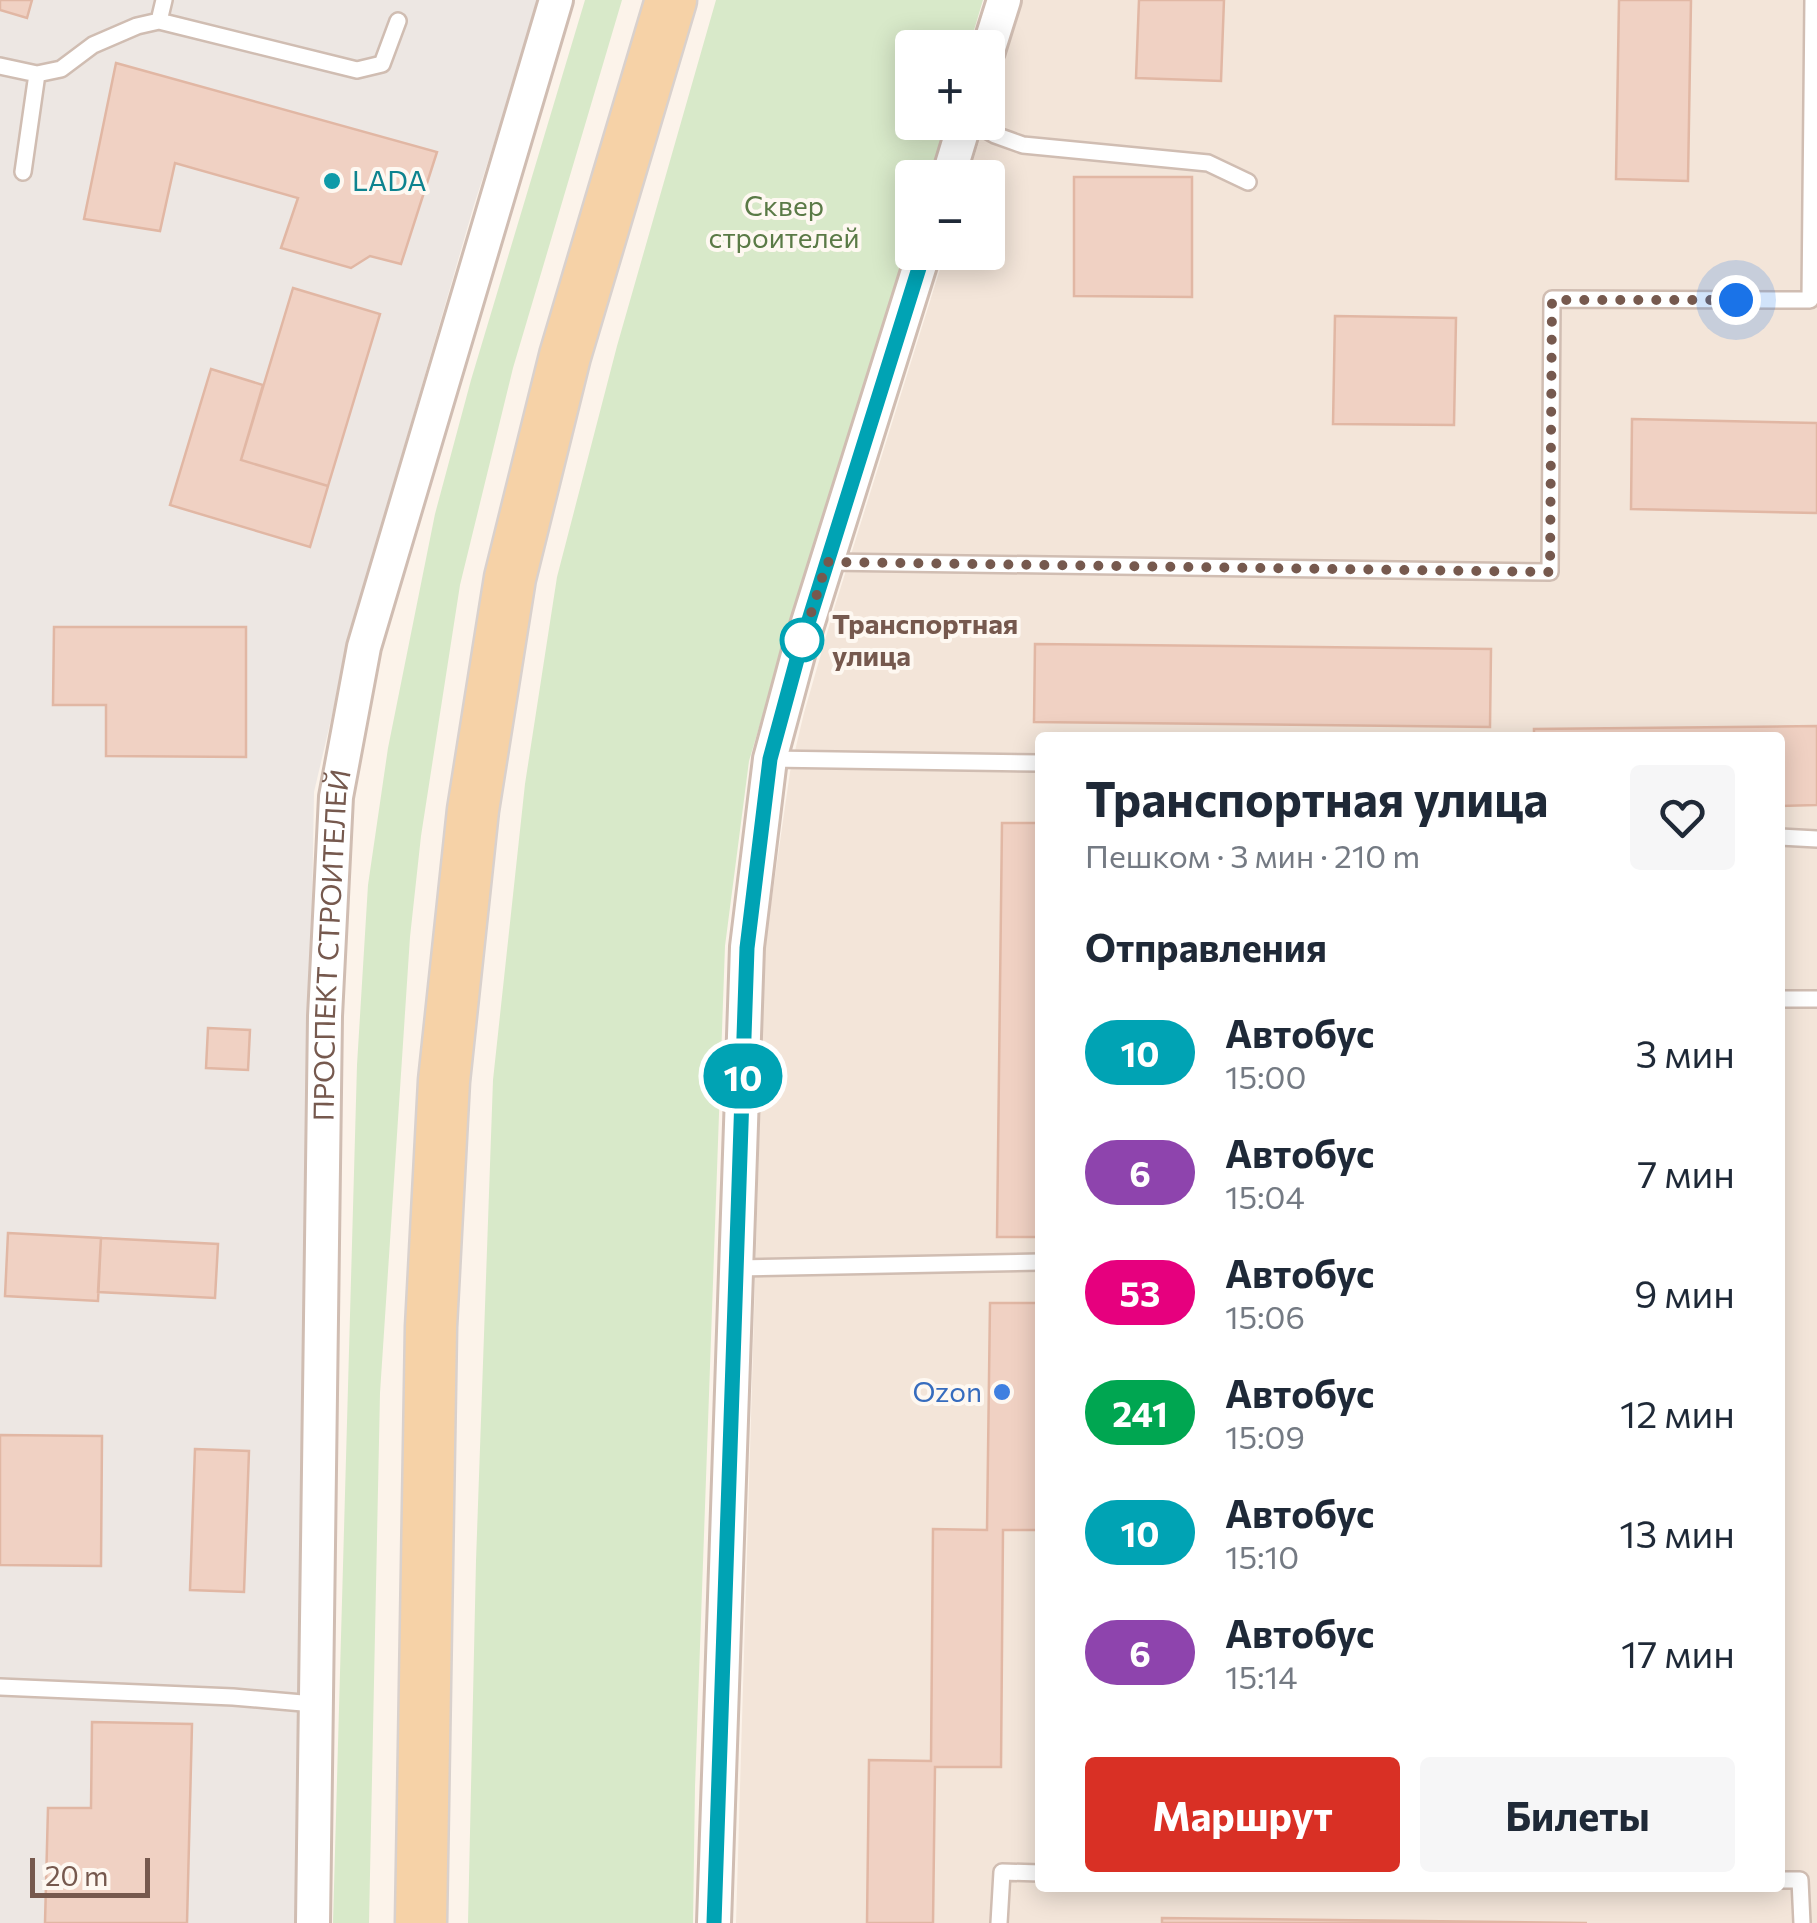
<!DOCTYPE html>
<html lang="ru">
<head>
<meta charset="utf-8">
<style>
  body { margin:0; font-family:Commissioner,sans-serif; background:#f6f6f7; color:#1f2937; height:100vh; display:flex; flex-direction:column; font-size:38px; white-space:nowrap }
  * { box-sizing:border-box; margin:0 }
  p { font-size:32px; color:#747a83 }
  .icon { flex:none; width:55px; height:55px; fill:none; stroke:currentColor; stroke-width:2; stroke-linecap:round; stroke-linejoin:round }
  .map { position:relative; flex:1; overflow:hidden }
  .drawer { position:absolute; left:1035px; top:732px; width:750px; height:1160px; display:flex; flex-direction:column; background:#fff; border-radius:10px; box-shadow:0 5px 25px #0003 }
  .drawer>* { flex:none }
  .badge { padding:0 20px; border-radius:32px; font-size:35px; line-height:65px }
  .fabs { position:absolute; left:895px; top:30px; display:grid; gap:20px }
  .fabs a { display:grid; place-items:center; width:110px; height:110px; border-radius:10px; background:#fff; box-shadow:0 5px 25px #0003; font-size:50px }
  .scale { position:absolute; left:30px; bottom:25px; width:120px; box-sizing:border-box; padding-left:10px; border:5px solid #76594e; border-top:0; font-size:28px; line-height:35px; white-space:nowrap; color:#76594e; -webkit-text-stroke:8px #fef8f1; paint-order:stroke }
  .you { position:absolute; width:50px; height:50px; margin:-25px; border:8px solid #fff; border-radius:50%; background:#1a73e8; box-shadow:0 0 0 15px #1a73e833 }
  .map>.badge { position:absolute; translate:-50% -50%; box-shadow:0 0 0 5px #fff }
  h2 { padding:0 50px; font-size:38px; line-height:90px }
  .round { display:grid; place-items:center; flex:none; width:105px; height:105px; border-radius:10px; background:#f6f6f7 }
  .summary { display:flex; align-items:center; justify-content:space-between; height:170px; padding:0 50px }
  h1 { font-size:48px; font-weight:700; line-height:75px }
  .primary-button { display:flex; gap:20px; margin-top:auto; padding:20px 50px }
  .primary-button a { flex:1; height:115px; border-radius:10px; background:#d93025; color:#fff; font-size:40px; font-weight:700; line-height:115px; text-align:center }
  .primary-button a+a { background:#f6f6f7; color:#1f2937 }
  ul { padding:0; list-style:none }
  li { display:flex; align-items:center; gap:30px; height:120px; padding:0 50px }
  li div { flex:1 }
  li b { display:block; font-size:38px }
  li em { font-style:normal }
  li .badge { min-width:110px; font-weight:700; text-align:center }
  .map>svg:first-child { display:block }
</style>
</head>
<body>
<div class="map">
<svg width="1817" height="1923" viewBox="0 0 1817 1923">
  <rect width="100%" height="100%" fill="#fcf3ea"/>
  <path fill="#f3e5d9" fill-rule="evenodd" d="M1022,0H1817V1923H736L765,946L790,772L804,713L834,609L945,253L988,252V178L968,177L985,123L988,122V113ZM1040,738H1780V1888H1040Z"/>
  <path fill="#ede7e3" d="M0,0H540L474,205L356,613L314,792L295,1923H0Z"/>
  <path fill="#d8e9c9" d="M585,0H622L513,368L460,585L421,836L410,937L380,1393L369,1923H333L357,1065L368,885L388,748L435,514L471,380Z
    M716,0H983L969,47L912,48V122L947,123L931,177L912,178V238L810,557L749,761L725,946L695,1787L693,1923H468L476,1561L493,1080L525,784L557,577L617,346Z"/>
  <path fill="#f0d1c3" stroke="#e1b7a4" stroke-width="2.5" d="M0,0H32L27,18L0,10Z
    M1139,0H1224L1221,81L1136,78Z
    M1619,0H1691L1688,181L1616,179Z
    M116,63L437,152L401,264L370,256L351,268L281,248L298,198L175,163L160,231L84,219Z
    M1074,177H1192V297L1074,296Z
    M293,288L380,314L328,486L241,460Z
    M1335,316L1456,318L1454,425L1333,424Z
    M211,369L263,385L241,460L328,486L310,547L170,505Z
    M1632,419L1817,423V513L1631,509Z
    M54,627H246V757L106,756V705H53Z
    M1035,644L1491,649L1490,727L1034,722Z
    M1817,726V805L1780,806V738H1534V729Z
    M1002,823H1040V1237H997Z
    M208,1028L250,1030L248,1070L206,1068Z
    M8,1233L101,1238L98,1301L5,1296Z
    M101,1238L218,1244L215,1298L98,1292Z
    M990,1303H1040V1530H1003L1001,1767H935L933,1923H867L869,1760L931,1761L933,1529L987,1530Z
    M0,1435L102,1436L101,1566L0,1565Z
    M195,1449L249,1451L244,1592L190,1590Z
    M92,1722L192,1724L187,1923H45L48,1808H91Z
    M1162,1918L1587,1923H1162Z"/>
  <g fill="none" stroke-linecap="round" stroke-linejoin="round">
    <defs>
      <path id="lane" d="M159,21L164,0
        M0,66L37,74L61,69L93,45L137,26L159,21L357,70L382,64L398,21
        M972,122L995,135L1023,145L1208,163L1248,182
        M23,172L37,74
        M827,562L1550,572L1552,299L1810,300L1813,0
        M770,759L1040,763
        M1780,837L1817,839
        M1780,999H1817
        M736,1268L1040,1262
        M0,1687L233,1697L314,1704
        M1780,1880H1800L1802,1923
        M999,1923L1002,1872L1040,1873"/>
      <g id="street">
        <path d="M988,51L1004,0"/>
        <path d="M948,178L965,122"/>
        <path id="s1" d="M313,1923L325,1016L336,797L364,647L556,0"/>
        <path d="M714,1923L747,947L770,759L799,651L924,252"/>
      </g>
      <path id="primary" d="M421,1923L431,1327L444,1081L473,810L510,578L565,356L671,0"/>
    </defs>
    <use href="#lane" stroke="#d0bdb2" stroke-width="20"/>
    <use href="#street" stroke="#d0bdb2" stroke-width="38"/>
    <use href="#primary" stroke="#d9d1cd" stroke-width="55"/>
    <use href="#lane" stroke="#fff" stroke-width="15"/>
    <use href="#street" stroke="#fff" stroke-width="32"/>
    <use href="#primary" stroke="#f6d2a7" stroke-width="50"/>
  </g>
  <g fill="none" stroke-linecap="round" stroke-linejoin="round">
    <defs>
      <path id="line" d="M714,1923L747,948L770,759L799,652L924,252"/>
    </defs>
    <use href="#line" stroke="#fff" stroke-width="22"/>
    <use href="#line" stroke="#00a3b4" stroke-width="15"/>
    <path stroke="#76594e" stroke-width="10" stroke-dasharray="0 18" d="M802,640L799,652L827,562L1550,572L1552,300H1736"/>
  </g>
  <circle fill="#0f9aa8" stroke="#fef8f1" stroke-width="4" cx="332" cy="181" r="10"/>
  <circle fill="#fff" stroke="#00a3b4" stroke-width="5" cx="802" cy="640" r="20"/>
  <circle fill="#3f7fe0" stroke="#fef8f1" stroke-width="4" cx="1002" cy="1392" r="10"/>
  <g text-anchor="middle" stroke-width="8" stroke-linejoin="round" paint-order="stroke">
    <g font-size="28" fill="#0d838f" stroke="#fef8f1" text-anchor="start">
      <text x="352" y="191">LADA</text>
    </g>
    <g font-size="28" fill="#5a7a46" stroke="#fef8f1">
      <text x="784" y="216">Cквер<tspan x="784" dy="32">cтроителей</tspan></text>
    </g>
    <g font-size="28" font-weight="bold" fill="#76594e" stroke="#fef8f1" text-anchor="start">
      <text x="832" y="634">Транспортная<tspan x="832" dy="32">улица</tspan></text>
    </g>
    <g font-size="28" fill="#76594e" stroke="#fef8f1">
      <text dy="10" stroke="none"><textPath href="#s1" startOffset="978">ПРОСПЕКТ СТРОИТЕЛЕЙ</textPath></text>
    </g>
    <g font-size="28" fill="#366cbe" stroke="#fef8f1" text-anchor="end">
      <text x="982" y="1402">Ozon</text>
    </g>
  </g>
</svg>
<div class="fabs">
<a>+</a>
<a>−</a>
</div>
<div class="scale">20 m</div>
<div class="you" style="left:1736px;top:300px"></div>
<b class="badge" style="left:743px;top:1076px;background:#00a3b4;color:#fff">10</b>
<section class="drawer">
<div class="summary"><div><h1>Транспортная улица</h1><p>Пешком · 3 мин · 210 m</p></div><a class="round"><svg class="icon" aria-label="heart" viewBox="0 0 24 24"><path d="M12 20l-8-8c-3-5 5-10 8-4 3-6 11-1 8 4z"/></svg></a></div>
<h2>Отправления</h2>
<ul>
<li><span class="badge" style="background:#00a3b4;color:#fff">10</span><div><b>Автобус</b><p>15:00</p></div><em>3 мин</em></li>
<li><span class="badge" style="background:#8e44ad;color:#fff">6</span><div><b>Автобус</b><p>15:04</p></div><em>7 мин</em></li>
<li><span class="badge" style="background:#e6007e;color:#fff">53</span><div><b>Автобус</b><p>15:06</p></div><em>9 мин</em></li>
<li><span class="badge" style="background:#00a651;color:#fff">241</span><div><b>Автобус</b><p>15:09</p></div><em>12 мин</em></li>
<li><span class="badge" style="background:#00a3b4;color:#fff">10</span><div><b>Автобус</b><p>15:10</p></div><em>13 мин</em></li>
<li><span class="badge" style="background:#8e44ad;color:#fff">6</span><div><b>Автобус</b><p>15:14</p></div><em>17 мин</em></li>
</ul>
<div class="primary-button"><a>Маршрут</a><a>Билеты</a></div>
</section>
</div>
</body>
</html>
